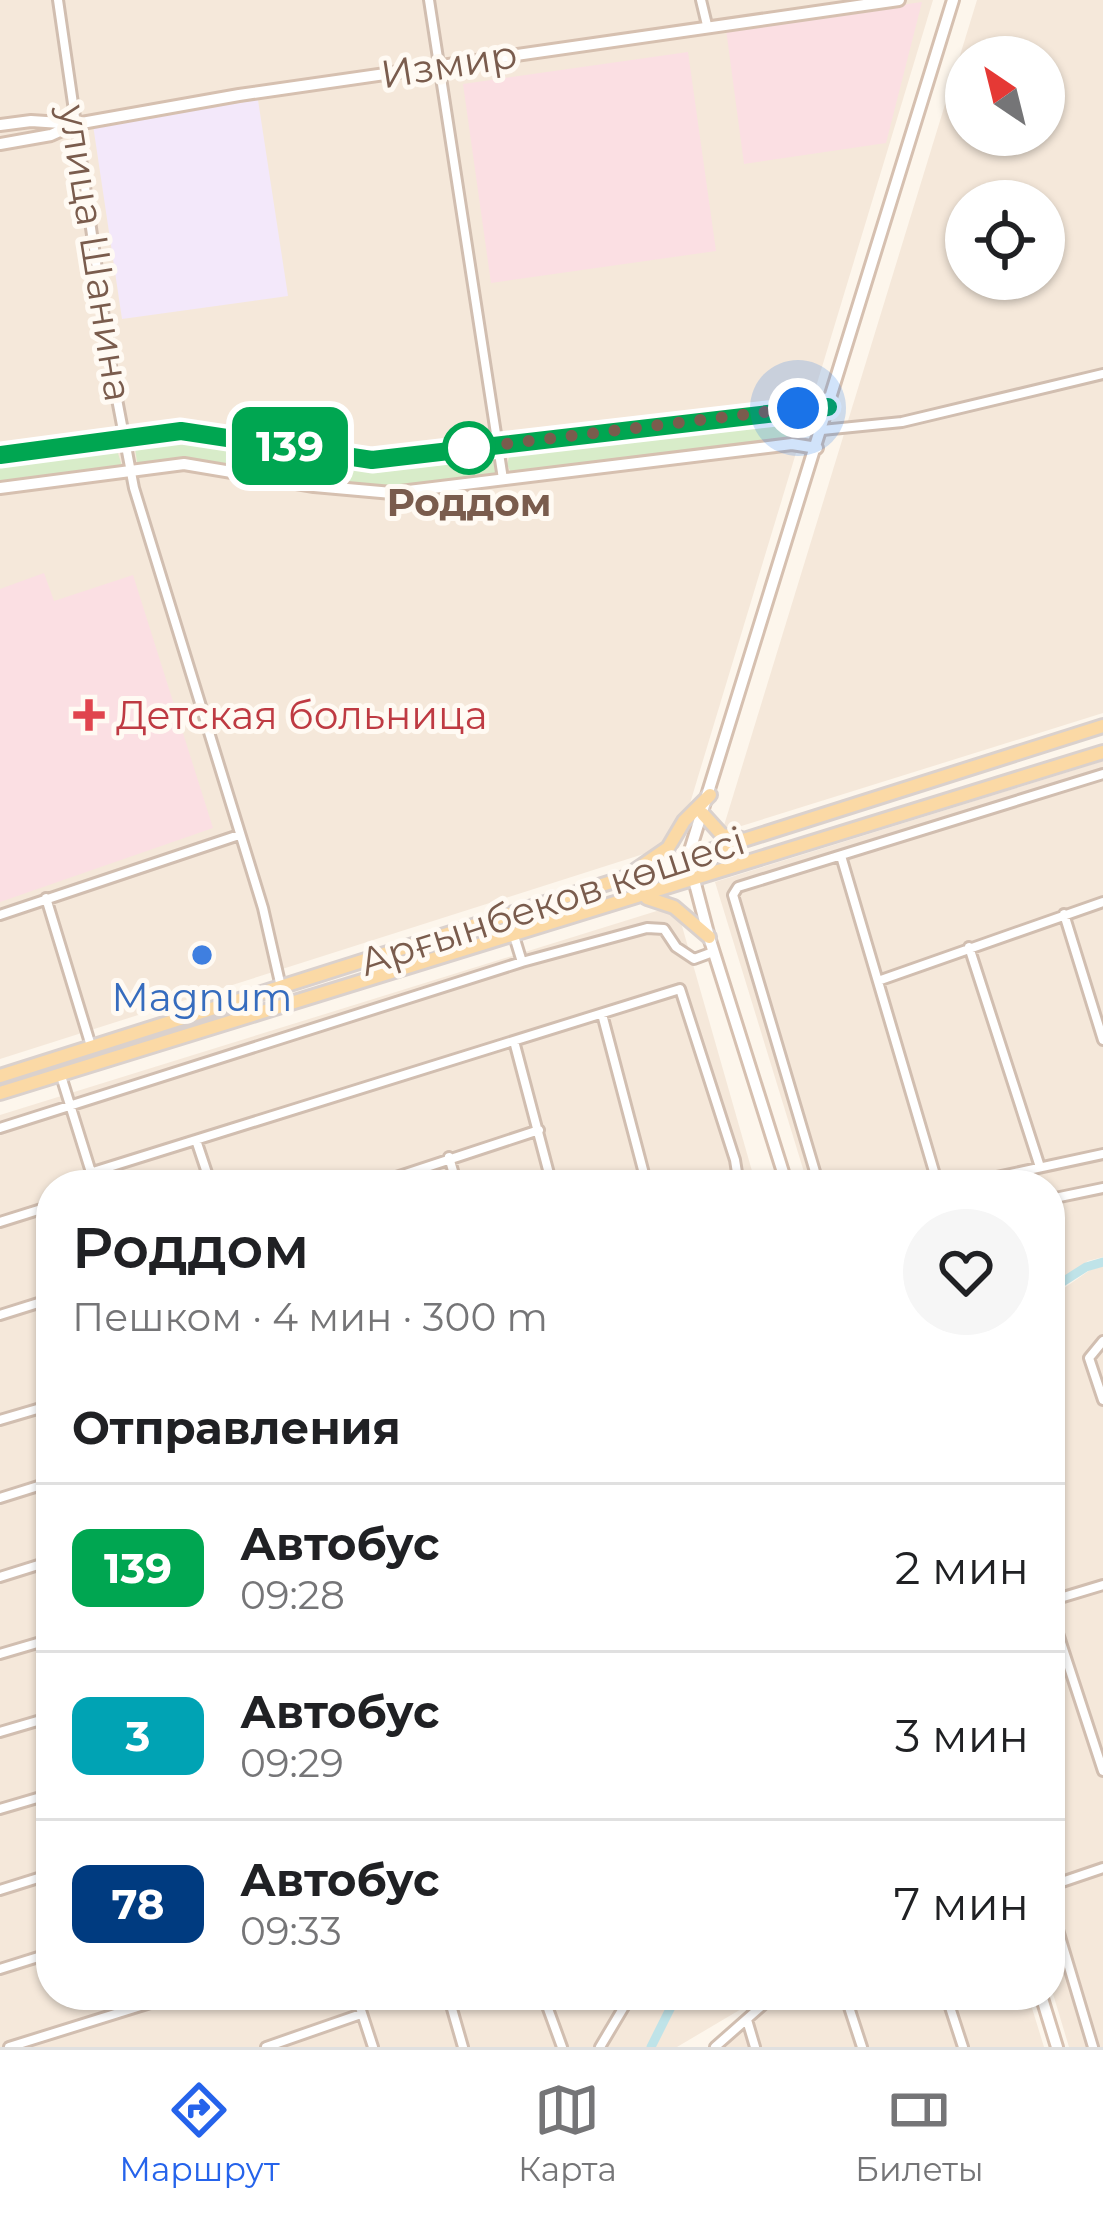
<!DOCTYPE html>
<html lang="ru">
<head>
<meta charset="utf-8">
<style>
  body { margin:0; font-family:Montserrat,sans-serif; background:#f6f6f6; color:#202124; height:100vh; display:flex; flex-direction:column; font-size:45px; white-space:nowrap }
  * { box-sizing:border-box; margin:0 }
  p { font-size:39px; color:#757577 }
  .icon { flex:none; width:66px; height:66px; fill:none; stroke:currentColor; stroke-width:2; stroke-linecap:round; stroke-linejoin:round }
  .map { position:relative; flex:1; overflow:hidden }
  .drawer { position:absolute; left:36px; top:1170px; width:1029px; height:840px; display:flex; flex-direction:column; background:#fff; border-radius:48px; box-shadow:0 3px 9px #0004 }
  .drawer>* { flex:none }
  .badge { padding:0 24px; border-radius:18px; font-size:42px; line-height:78px }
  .needle { width:78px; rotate:325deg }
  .tools { position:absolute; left:945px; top:36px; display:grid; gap:24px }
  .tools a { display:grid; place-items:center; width:120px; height:120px; border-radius:50%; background:#fff; box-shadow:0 3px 9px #0004; font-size:60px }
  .you { position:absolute; width:60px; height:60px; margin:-30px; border:9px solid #fff; border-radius:50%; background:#1a73e8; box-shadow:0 0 0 18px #1a73e833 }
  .map>.badge { position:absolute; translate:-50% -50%; box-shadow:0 0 0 6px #fff }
  h2 { padding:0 36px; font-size:45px; line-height:108px }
  .round { display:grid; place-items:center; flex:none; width:126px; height:126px; border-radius:63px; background:#f6f6f6 }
  .head { display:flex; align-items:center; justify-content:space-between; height:204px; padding:0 36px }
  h1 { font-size:57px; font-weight:600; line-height:90px }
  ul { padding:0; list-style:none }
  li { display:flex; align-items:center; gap:36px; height:168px; padding:0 36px; border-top:3px solid #e0e0e0 }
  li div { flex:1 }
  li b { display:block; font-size:45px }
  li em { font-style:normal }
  li .badge { min-width:132px; font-weight:700; text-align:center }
  .dock { display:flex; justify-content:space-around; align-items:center; height:168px; border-top:3px solid #e0e0e0; background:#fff; font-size:33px; color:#757577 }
  .dock a { display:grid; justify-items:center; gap:6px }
  .dock .current { color:#2563eb }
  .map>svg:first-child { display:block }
</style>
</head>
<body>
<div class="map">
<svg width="1103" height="2047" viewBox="0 0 1103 2047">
  <rect width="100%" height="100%" fill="#fdf6ec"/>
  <path fill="#f5e8da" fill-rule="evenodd" d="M0,0H933L678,843L0,1059Z
    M977,0H1103V713L722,832ZM966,57H1044V135H966ZM966,201H1044V279H966Z
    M1103,761V1257L1088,1261L1050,1287V1185H808L715,882Z
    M676,905L756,1185H51V1995H765L677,2047H0V1115Z
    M1103,1266V2047H1069L1050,1984V1298L1090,1270Z
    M780,1995H1028L1044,2047H716Z"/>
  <path fill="#f3e8fa" d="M258,100L288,296L122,319L93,125Z"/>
  <path fill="#fbdfe3" d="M922,2L886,143L744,164L726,29Z
    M688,52L716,251L491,283L463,84Z
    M44,573L54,601L133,575L213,828L0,902V589Z"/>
  <path fill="#d8ecc9" d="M806,410L813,418L807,433L798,437L513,477L507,464L510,455Z
    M182,442L373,473L493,459L496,478L371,496L188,463L138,469L135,448Z
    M116,447L123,469L0,491V466Z"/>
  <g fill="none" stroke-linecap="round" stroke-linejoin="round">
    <path stroke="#bfe3e8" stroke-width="9" d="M1050,1290L1086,1267L1103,1262
      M651,2047L677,1995"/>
    <defs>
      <path id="street" d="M58,0L112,373L134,488L263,908L281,987
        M429,0L503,479
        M701,0L707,25
        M822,430L902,422L1103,374
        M841,856L938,1185
        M46,898L91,1046
        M1064,914L1103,1040
        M0,915L239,835
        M514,936L522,962
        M969,947L1040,1167
        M878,981L1103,902
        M602,1014L647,1185
        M514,1041L552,1185
        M61,1076L95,1185
        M0,1128L522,962L647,928L664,929L676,947L694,959L713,952
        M196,1140L211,1185
        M449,1157L457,1185
        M93,1172L680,989L735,1160L739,1185
        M372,1185L539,1130
        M825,1185L816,1175L733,895L738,887L1103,774
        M959,1185L1103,1154
        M1050,1199L1103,1188
        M0,1222L51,1206
        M0,1315L51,1299
        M1103,1341L1089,1358L1103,1400
        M0,1420L51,1405
        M0,1498L51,1482
        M0,1577L51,1561
        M1050,1601L1103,1585
        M1050,1609L1103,1771
        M0,1654L51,1639
        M0,1732L51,1717
        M0,1809L51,1794
        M1050,1886L1103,1868
        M0,1890L51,1874
        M1050,1903L1093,2047
        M0,1969L51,1953
        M356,1995L373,2047
        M448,1995L463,2047
        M543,1995L562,2047
        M845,1995L862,2047
        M946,1995L963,2047
        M747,2020L755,2047
        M9,2047L176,1995
        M266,2047L361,2014
        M600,2047L631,1995
        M715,2047L774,1995"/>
      <path id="secondary" d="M0,125L31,121L76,124L239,95L899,0
        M0,144L51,135L73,125
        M0,455L181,431L372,460L828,407
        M0,488L184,464L314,486L392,493L792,444L817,448
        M787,1185L709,937L688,857L953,0
        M1041,1995L1057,2047"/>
      <path id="primary" d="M703,814L722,835L739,838
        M636,870L668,848L684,821L710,795
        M647,898L674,907L709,937
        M0,1076L1103,726
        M0,1093L1103,752"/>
    </defs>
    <use href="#street" stroke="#d1beb0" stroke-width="14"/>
    <use href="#secondary" stroke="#d6c0b0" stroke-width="16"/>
    <use href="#primary" stroke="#dad1cd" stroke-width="18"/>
    <use href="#street" stroke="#fff" stroke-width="8"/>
    <use href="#secondary" stroke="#fff" stroke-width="10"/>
    <use href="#primary" stroke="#fbd9a5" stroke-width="12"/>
  </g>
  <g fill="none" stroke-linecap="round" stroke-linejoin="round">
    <defs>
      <path id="line" d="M0,455L181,431L372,460L828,407"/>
    </defs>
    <use href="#line" stroke="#fff" stroke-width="27"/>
    <use href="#line" stroke="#00a651" stroke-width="18"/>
    <path stroke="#7a5c4d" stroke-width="12" stroke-dasharray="0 21.6" d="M469,448L456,450L798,408"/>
  </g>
  <circle fill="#fff" stroke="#00a651" stroke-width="6" cx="469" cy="448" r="24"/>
  <path fill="#e0444e" stroke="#fffaf3" stroke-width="4.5" d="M83 697h12v12h12v12h-12v12h-12v-12h-12v-12h12z"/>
  <circle fill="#3f7fe0" stroke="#fffaf3" stroke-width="4.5" cx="202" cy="955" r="12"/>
  <g text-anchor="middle" stroke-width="10" stroke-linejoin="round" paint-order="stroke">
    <g font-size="39" fill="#7a5c4d" stroke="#fffaf3">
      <text transform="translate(449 64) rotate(-9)" y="14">Измир</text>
      <text transform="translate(96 253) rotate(81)" y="14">улица Шанина</text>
      <text transform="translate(552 901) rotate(-18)" y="14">Арғынбеков көшесі</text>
    </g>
    <g font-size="39" font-weight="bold" fill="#7a5c4d" stroke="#fffaf3">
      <text x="469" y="516">Роддом</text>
    </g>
    <g font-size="39" fill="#be3a42" stroke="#fffaf3" text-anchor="start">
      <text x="116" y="729">Детская больница</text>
    </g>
    <g font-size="39" fill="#366cbe" stroke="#fffaf3">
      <text x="202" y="1011">Magnum</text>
    </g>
  </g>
</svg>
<div class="tools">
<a><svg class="needle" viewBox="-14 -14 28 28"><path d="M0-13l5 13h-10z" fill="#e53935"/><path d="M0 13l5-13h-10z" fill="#757577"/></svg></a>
<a><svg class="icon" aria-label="locate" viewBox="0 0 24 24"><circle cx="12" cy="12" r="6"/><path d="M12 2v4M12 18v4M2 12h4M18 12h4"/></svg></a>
</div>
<div class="you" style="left:798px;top:408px"></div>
<b class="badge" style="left:290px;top:446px;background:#00a651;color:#fff">139</b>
<section class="drawer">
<div class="head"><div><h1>Роддом</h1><p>Пешком · 4 мин · 300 m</p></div><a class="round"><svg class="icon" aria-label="heart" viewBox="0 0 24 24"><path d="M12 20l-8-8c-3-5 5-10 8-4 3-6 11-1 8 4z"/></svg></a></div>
<h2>Отправления</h2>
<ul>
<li><span class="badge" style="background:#00a651;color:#fff">139</span><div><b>Автобус</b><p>09:28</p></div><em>2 мин</em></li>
<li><span class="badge" style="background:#00a3b4;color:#fff">3</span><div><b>Автобус</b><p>09:29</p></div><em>3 мин</em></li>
<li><span class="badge" style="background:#003b80;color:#fff">78</span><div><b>Автобус</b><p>09:33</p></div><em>7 мин</em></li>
</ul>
</section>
</div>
<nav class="dock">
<a class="current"><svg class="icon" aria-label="directions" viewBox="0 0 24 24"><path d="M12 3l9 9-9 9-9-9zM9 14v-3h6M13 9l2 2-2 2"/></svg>Маршрут</a>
<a><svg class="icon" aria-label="map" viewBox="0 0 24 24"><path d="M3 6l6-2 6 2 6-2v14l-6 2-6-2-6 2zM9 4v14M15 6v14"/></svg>Карта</a>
<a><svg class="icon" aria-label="tickets" viewBox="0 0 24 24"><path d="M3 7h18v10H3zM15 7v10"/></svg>Билеты</a>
</nav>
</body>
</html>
